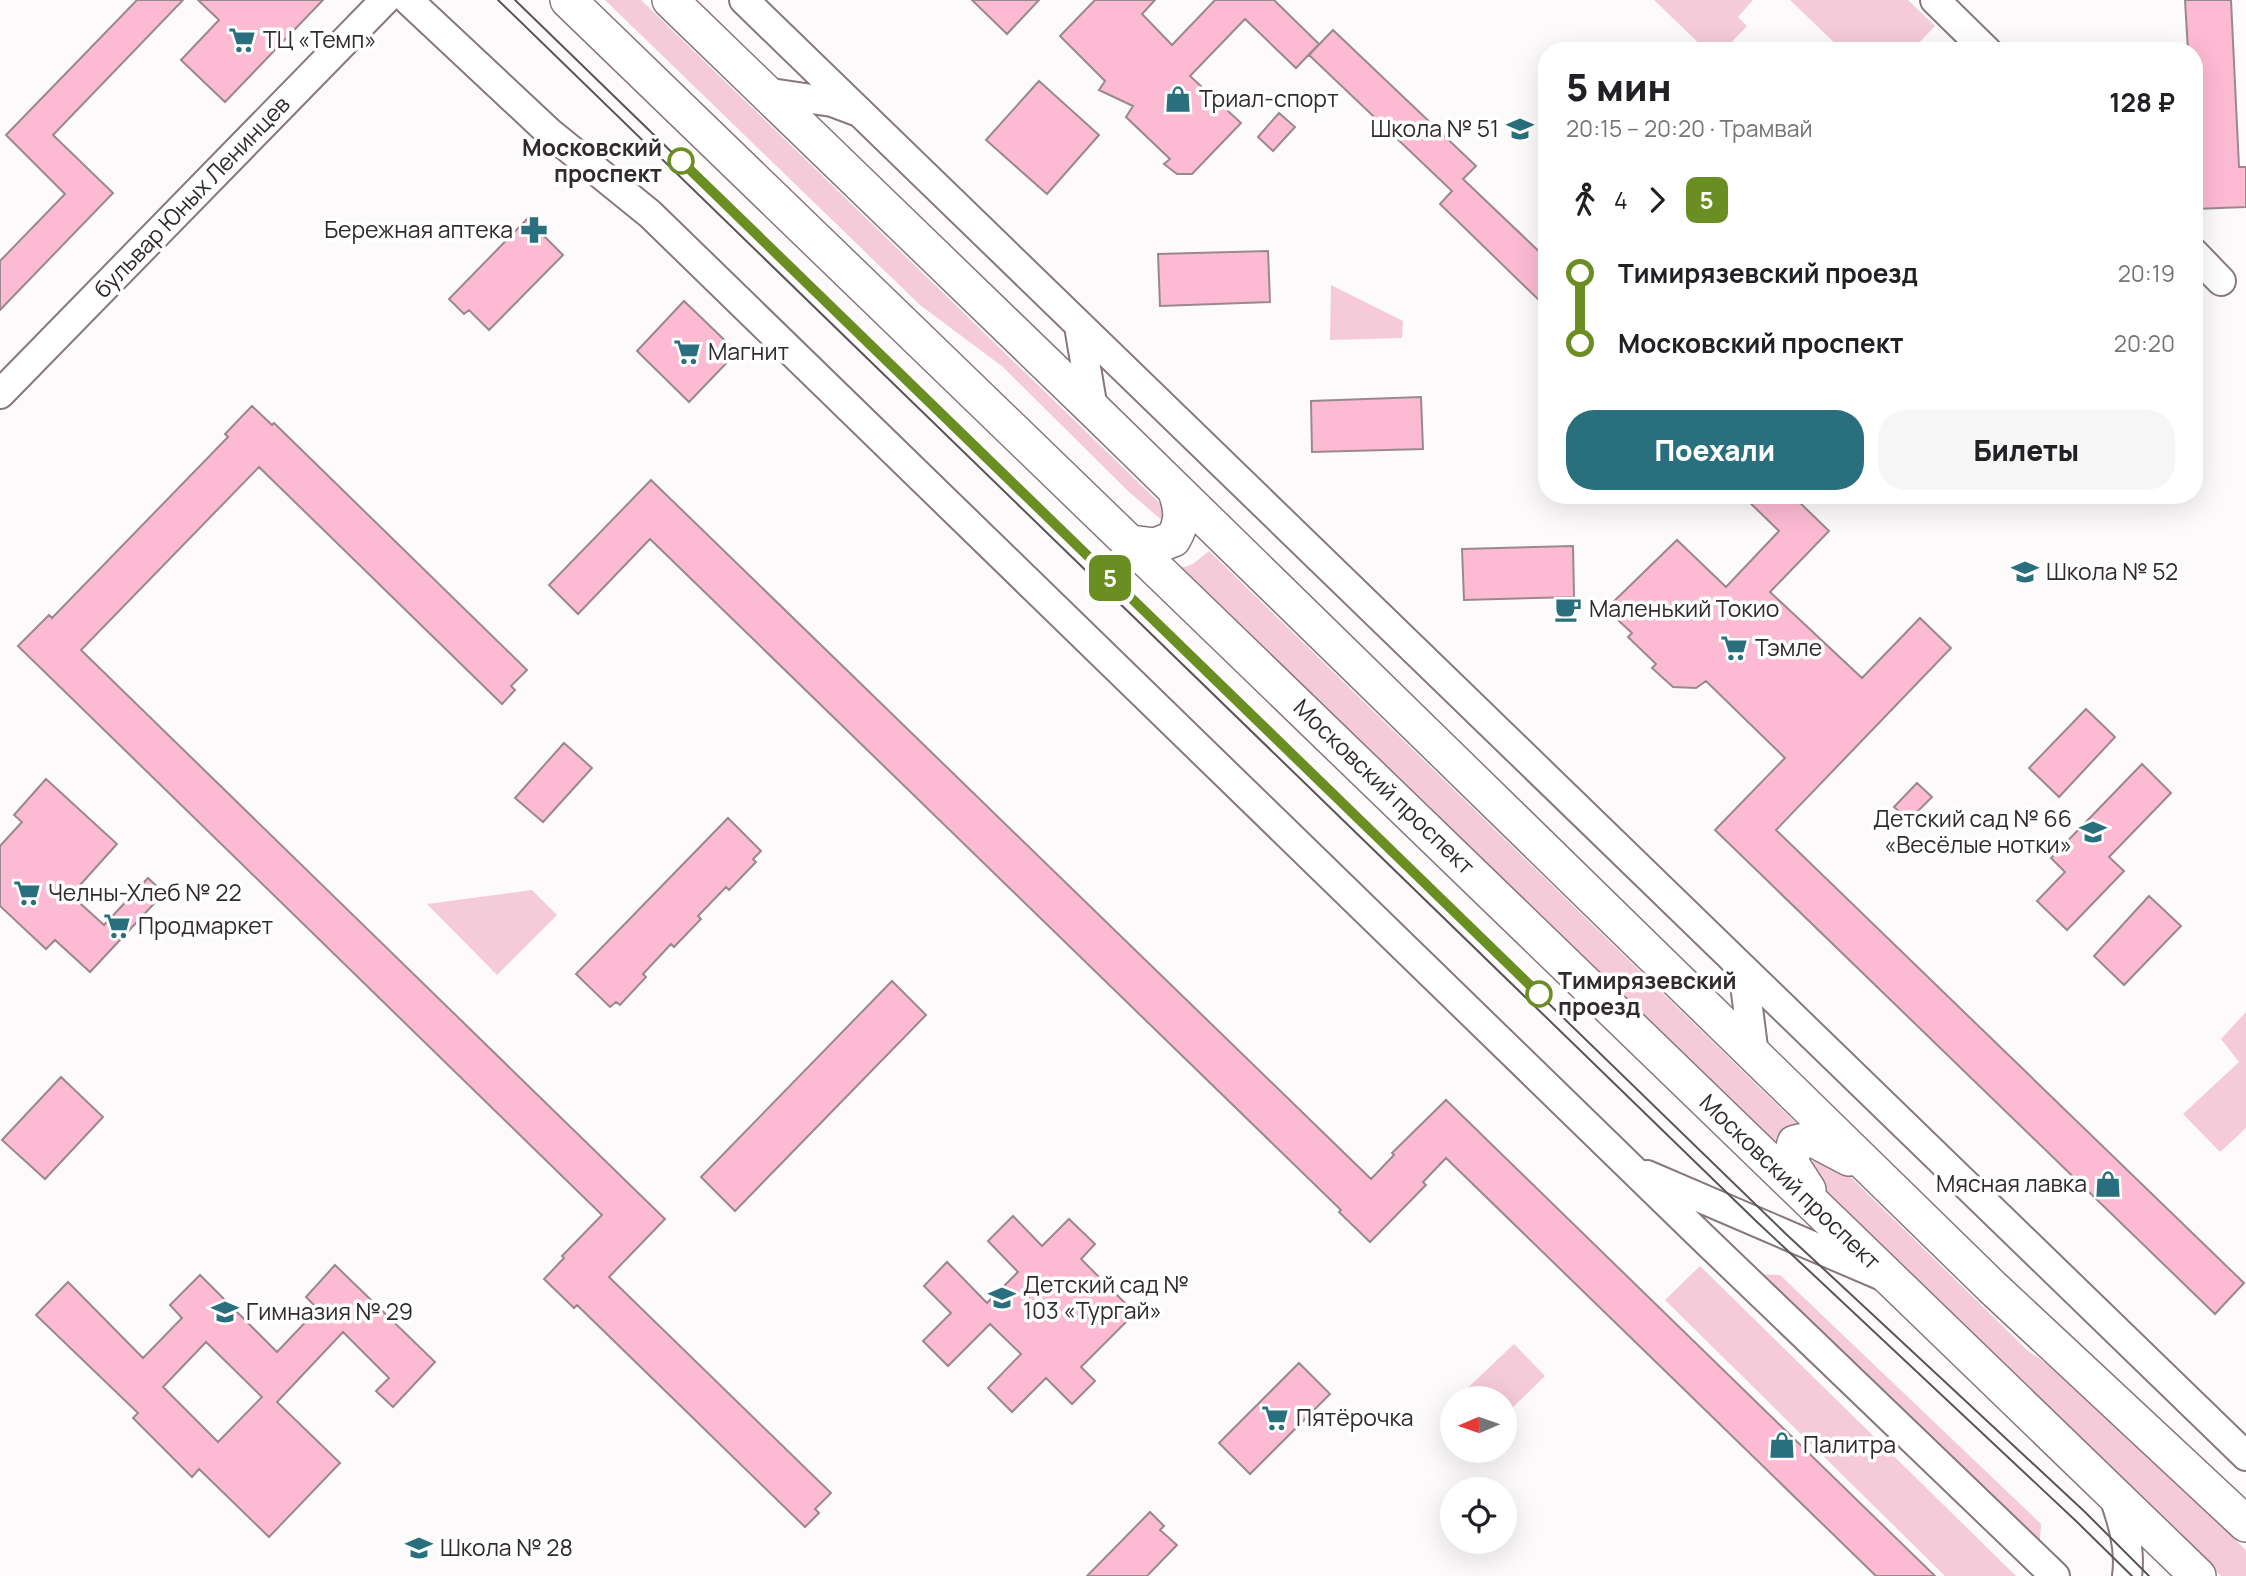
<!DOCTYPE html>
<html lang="ru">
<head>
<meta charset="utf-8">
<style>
  body { margin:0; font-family:Manrope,sans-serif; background:#f6f6f6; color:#202124; height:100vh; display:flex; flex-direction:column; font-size:26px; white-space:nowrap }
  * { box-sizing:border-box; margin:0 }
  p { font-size:23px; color:#757577 }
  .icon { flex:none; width:38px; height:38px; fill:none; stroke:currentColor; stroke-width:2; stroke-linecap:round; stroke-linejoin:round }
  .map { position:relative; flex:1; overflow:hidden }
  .side { position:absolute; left:1538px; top:42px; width:665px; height:462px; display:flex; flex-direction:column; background:#fff; border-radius:28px; box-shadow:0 7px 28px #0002 }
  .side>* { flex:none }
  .badge { padding:0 14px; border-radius:10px; font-size:24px; line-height:46px }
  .needle { width:46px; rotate:268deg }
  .controls { position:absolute; left:1440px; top:1386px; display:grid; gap:14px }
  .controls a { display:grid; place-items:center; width:77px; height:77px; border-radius:50%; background:#fff; box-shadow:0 7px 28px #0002; font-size:35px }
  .map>.badge { position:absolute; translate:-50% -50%; box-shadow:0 0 0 4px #fff }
  .legs { display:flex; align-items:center; gap:10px; height:77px; padding:0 28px; font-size:23px }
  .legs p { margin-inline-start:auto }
  .overview { display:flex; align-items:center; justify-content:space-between; height:119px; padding:0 28px }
  h1 { font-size:38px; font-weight:800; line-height:52px }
  .action { display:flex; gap:14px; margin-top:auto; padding:14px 28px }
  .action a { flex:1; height:80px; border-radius:28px; background:#296f7d; color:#fff; font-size:28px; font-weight:800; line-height:80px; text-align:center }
  .action a+a { background:#f6f6f6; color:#202124 }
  ul { padding:0 28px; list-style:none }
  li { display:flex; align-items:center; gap:24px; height:70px; font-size:26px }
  li i { display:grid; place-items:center; width:10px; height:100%; margin:0 9px; background:currentColor }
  li i::after { content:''; width:18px; height:18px; margin:-9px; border:5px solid; border-radius:50%; background:#fff }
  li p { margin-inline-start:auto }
  li:first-child i { background:linear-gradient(#0000 50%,currentColor 0) }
  li:last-child i { background:linear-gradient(currentColor 50%,#0000 0) }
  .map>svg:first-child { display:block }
</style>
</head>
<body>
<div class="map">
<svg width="2246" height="1576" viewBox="0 0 2246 1576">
  <rect width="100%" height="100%" fill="#fdfafb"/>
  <path fill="#f5cad9" d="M605,0H641L1174,517L1165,523L1128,491L1003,367L920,305Z
    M1654,0H1753L1738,17L1747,26L1723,51H1707Z
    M1790,0H1908L1935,26L1911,51H1843Z
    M1331,285L1403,321L1402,338L1330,340Z
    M1209,551L1801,1128C1786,1126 1777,1129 1775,1145L1178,569L1193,564Z
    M532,890L557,915L497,975L427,904Z
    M2246,1012V1128L2220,1152L2183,1114L2239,1062L2221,1039Z
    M1830,1157L2027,1350L2072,1382L2246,1550V1576H2221L1810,1181L1809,1166L1815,1159Z
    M1700,1266L2016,1576H1945L1665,1300Z
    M1754,1274L1780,1275L2041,1524L2040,1540L2016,1531Z
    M1514,1344L1545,1376L1505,1415V1398H1457Z"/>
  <path fill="#fdbbd3" stroke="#99898e" stroke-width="2" fill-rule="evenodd" d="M137,0H183L53,135L113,193L0,310V261L65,194L6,135Z
    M198,0H323L225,102L181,60L219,20Z
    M972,0H1039L1007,34Z
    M1095,0H1155L1142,14L1172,45L1215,0H1274L1319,44L1296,68L1245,19L1190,76L1241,123L1192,174H1177L1164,164L1170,159L1126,117L1133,106L1099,90L1105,81L1060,36Z
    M2185,0H2231L2239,167H2246V207L2195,209L2194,51H2188Z
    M1333,30L1476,166L1463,179L1547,259V308L1440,204L1452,191L1309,55Z
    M1039,81L1099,135L1047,194L986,140Z
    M1279,113L1295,127L1273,151L1258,137Z
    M530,216L545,231L542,234L563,255L489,330L469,310L464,314L449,299Z
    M1268,251L1270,302L1160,306L1158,254Z
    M684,301L737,352L689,402L637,351Z
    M1421,397L1423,449L1312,452L1311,401Z
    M252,406L272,425L274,423L527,670L511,686L515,690L502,704L259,467L81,650L665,1219L609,1277L831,1493L815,1509L819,1513L805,1527L577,1305L574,1308L544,1279L564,1258L562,1256L602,1215L18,646L49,615L52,618L228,437L225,434Z
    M651,480L1371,1179L1394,1155L1392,1153L1446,1100L1935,1576H1876L1446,1158L1423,1182L1426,1185L1370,1242L1339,1212L1341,1210L650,539L578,614L549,585Z
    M1742,495H1792L1829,531L1770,592L1862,678L1920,618L1951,648L1776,830L2244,1283L2215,1314L1715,830L1785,758L1706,681L1696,688L1673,687L1652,668L1656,664L1628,637L1632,633L1606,609L1677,540L1726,587L1779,531Z
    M1573,546L1574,597L1464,600L1462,549Z
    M2086,709L2115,737L2059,797L2029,768Z
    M564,743L592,768L543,822L515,798Z
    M2142,764L2171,793L2109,857L2124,871L2067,930L2037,901L2065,872L2051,858Z
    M46,779L117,844L71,895L104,925L148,878L164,893L90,972L55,940L46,949L0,906V846L22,822L14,815Z
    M1917,783L1932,797L1909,820L1894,807Z
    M728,818L761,851L753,859L756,862L729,890L726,887L698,916L701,919L674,947L671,944L643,974L646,977L620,1005L616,1002L610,1007L576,974Z
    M2149,896L2181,926L2124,985L2094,956Z
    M892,981L926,1015L735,1211L701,1177Z
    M61,1077L103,1117L45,1179L2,1140Z
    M1013,1216L1042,1246L1069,1219L1095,1244L1081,1259L1135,1313L1081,1367L1095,1381L1072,1404L1046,1378L1012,1412L988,1388L1021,1354L990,1324L948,1366L923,1341L951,1313L924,1286L947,1262L987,1303L1018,1272L988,1241Z
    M335,1265L435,1362L393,1407L376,1391L389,1378L343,1332L277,1402L340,1463L269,1537L199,1469L192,1477L133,1418L138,1413L36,1315L68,1282L143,1358L182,1318L170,1305L200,1275L277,1352L318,1309L306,1297ZM206,1342L262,1397L218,1442L163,1387Z
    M1299,1363L1330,1394L1250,1474L1219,1443Z
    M1150,1512L1164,1526L1160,1530L1177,1545L1147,1576H1087Z"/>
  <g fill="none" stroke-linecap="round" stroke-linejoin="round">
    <defs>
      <path id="minor" d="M408,0L550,133L650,214L1701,1236L2055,1576
        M744,0L2246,1456
        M1935,0L1987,51
        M764,92L832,102L856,111
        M2194,253L2221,281
        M1079,326L1093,409
        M0,394L385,0
        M1743,969L1754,1055
        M1647,1175L1880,1275
        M2113,1494C2122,1520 2131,1547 2127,1576"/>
      <path id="major" d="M568,0L2198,1576
        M670,0L1093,409L1992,1287L2246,1524
        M1131,543L1155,546L1173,539C1184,521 1182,508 1175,489
        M1808,1190L1790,1162L1795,1143L1813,1139L1849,1158"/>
    </defs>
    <use href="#minor" stroke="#87787d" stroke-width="32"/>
    <use href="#major" stroke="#87787d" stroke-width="38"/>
    <use href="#minor" stroke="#fff" stroke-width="28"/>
    <use href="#major" stroke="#fff" stroke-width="35"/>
    <path stroke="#595456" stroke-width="2" d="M498,0L1756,1221L2076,1521L2132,1576
      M515,0L1786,1234L2085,1512L2149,1576"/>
  </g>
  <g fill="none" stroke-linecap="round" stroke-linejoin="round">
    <defs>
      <path id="line-1" d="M681,161L1539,994"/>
    </defs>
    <use href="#line-1" stroke="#fff" stroke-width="16"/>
    <use href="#line-1" stroke="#6b8e23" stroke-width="10"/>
  </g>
  <defs>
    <symbol id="supermarket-bare" viewBox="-9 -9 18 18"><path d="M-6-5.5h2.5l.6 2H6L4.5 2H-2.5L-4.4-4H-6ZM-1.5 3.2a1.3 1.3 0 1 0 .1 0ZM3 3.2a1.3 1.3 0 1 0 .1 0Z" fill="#296f7d" stroke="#fff" stroke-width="2.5" paint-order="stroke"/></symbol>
    <symbol id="shop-bare" viewBox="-9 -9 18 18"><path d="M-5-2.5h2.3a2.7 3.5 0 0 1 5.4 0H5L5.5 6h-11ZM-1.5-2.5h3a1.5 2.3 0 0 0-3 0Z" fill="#296f7d" stroke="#fff" stroke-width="2.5" paint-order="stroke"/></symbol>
    <symbol id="school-bare" viewBox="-9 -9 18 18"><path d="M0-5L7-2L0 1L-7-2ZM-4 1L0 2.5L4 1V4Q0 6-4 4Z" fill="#296f7d" stroke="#fff" stroke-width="2.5" paint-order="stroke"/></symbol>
    <symbol id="pharmacy-bare" viewBox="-9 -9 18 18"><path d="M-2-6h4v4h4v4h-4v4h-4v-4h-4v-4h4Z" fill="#296f7d" stroke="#fff" stroke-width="2.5" paint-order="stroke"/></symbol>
    <symbol id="cafe-bare" viewBox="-9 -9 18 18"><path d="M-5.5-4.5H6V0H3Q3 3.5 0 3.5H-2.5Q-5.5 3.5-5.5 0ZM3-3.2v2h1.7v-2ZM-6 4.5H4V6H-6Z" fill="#296f7d" stroke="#fff" stroke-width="2.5" paint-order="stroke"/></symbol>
  </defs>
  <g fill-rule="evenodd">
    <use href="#supermarket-bare" x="223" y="21" width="38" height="38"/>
    <use href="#shop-bare" x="1159" y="80" width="38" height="38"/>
    <use href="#school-bare" x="1501" y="110" width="38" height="38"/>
    <use href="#pharmacy-bare" x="515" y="211" width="38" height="38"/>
    <use href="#supermarket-bare" x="668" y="333" width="38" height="38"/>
    <use href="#school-bare" x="2006" y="553" width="38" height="38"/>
    <use href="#cafe-bare" x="1549" y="590" width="38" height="38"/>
    <use href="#supermarket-bare" x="1715" y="629" width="38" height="38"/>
    <use href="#school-bare" x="2074" y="813" width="38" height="38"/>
    <use href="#supermarket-bare" x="8" y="874" width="38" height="38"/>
    <use href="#supermarket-bare" x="98" y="907" width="38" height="38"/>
    <use href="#shop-bare" x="2089" y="1165" width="38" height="38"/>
    <use href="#school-bare" x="983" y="1279" width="38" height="38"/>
    <use href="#school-bare" x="206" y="1293" width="38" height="38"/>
    <use href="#supermarket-bare" x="1256" y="1399" width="38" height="38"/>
    <use href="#shop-bare" x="1763" y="1426" width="38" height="38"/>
    <use href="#school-bare" x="400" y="1529" width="38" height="38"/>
  </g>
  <g fill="#fff" stroke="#6b8e23" stroke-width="3.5">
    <circle cx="681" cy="161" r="12"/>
    <circle cx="1539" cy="994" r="12"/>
  </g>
  <g text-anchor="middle" stroke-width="7" stroke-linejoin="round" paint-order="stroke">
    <g font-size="23" fill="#312b2d" stroke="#fff" text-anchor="start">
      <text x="263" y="48">ТЦ «Темп»</text>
      <text x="1199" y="107">Триал-спорт</text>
      <text x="1499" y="137" text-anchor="end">Школа № 51</text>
      <text x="513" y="238" text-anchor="end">Бережная аптека</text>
      <text x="708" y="360">Магнит</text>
      <text x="2046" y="580">Школа № 52</text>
      <text x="1589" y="617">Маленький Токио</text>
      <text x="1755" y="656">Тэмле</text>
      <text x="2072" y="827" text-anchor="end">Детский сад № 66<tspan x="2072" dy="26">«Весёлые нотки»</tspan></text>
      <text x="48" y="901">Челны-Хлеб № 22</text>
      <text x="138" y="934">Продмаркет</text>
      <text x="2087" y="1192" text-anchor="end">Мясная лавка</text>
      <text x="1023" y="1293">Детский сад №<tspan x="1023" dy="26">103 «Тургай»</tspan></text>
      <text x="246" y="1320">Гимназия № 29</text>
      <text x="1296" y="1426">Пятёрочка</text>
      <text x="1803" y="1453">Палитра</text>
      <text x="440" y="1556">Школа № 28</text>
    </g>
    <g font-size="23" font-weight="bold" fill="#312b2d" stroke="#fff" text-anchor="end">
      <text x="662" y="156">Московский<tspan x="662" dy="26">проспект</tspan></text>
      <text x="1558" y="989" text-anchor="start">Тимирязевский<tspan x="1558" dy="26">проезд</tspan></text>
    </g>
    <g font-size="23" fill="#312b2d" stroke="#fff">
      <text transform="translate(192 197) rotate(-46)" y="8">бульвар Юных Ленинцев</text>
      <text transform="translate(1384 787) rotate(44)" y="8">Московский проспект</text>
      <text transform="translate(1790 1182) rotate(44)" y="8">Московский проспект</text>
    </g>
  </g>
</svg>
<div class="controls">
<a><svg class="needle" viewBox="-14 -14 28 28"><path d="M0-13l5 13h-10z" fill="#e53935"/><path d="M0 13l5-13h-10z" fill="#757577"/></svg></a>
<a><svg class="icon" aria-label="locate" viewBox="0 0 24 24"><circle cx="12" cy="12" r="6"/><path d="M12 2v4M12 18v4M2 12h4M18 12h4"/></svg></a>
</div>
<b class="badge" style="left:1110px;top:578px;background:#6b8e23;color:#fff">5</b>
<section class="side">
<div class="overview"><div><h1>5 мин</h1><p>20:15 – 20:20 · Трамвай</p></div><b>128 ₽</b></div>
<div class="legs"><svg class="icon" aria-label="walk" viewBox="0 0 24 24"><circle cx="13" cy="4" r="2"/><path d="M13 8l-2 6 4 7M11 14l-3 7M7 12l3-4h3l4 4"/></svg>4<svg class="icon" aria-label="forward" viewBox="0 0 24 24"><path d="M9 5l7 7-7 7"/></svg><b class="badge" style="background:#6b8e23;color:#fff">5</b></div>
<ul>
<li><i style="color:#6b8e23"></i><b>Тимирязевский проезд</b><p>20:19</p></li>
<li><i style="color:#6b8e23"></i><b>Московский проспект</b><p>20:20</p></li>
</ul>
<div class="action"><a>Поехали</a><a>Билеты</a></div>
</section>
</div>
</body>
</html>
